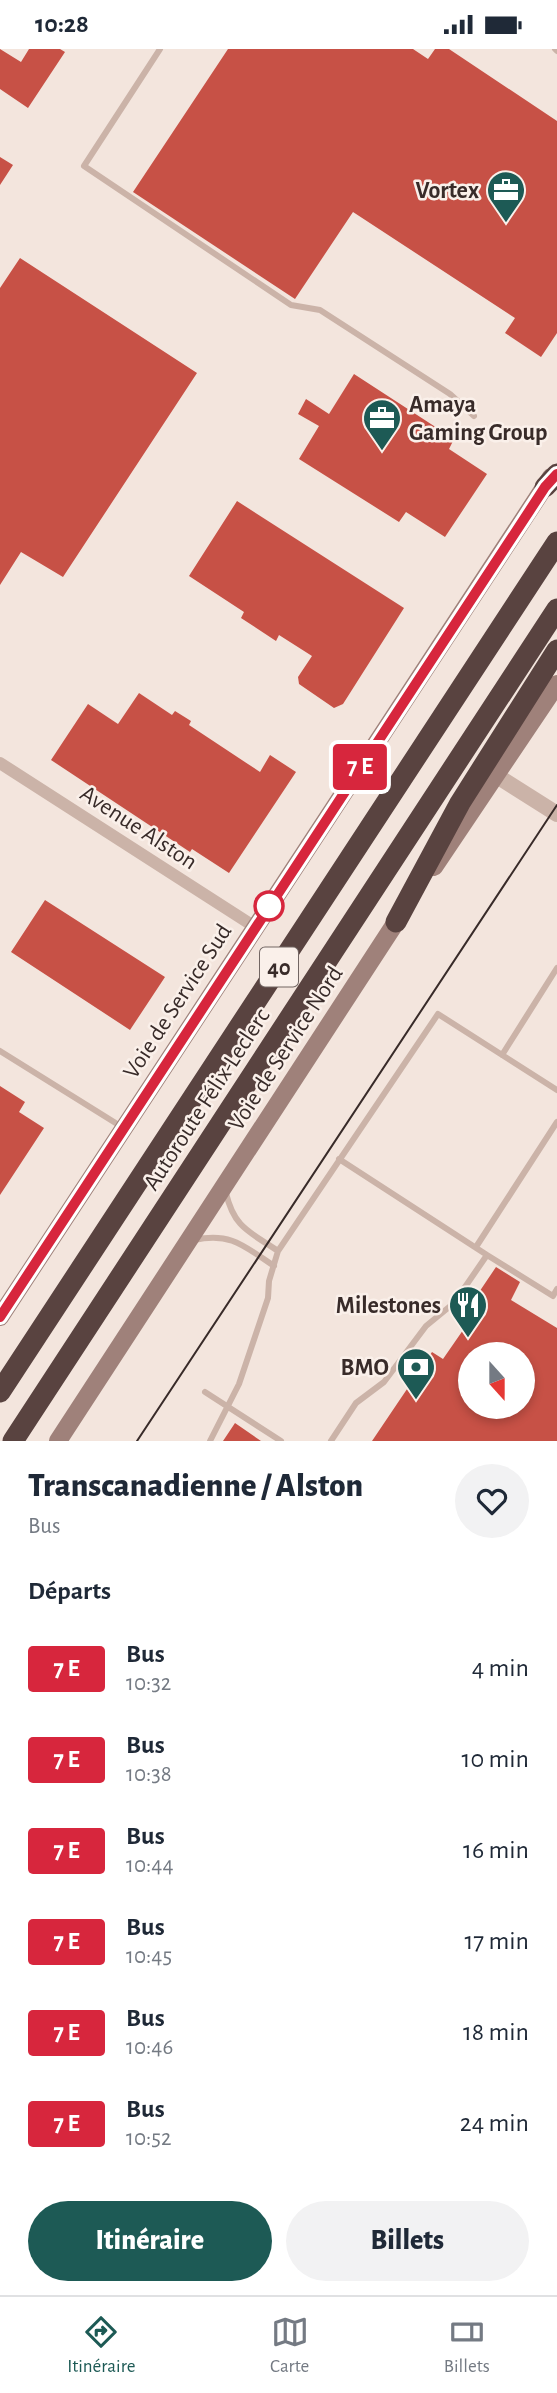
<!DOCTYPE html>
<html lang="fr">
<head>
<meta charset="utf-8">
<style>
  body { margin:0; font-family:"Alegreya Sans",sans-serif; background:#f2f2f3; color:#1f2937; height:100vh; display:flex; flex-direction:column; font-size:26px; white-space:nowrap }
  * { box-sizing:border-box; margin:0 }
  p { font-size:23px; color:#747a83 }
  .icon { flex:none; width:38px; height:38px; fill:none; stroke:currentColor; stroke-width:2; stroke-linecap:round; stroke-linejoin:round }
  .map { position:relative; height:1392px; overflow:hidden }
  .drawer { display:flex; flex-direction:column; background:#fff; flex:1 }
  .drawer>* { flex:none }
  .badge { padding:0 14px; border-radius:5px; font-size:24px; line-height:46px }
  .needle { width:46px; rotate:159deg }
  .tools { position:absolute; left:458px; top:1293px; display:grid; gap:14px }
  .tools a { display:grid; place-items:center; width:77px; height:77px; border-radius:50%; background:#fff; box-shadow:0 4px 10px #0003; font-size:35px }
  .map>.badge { position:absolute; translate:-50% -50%; box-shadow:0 0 0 4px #fff }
  h2 { padding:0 28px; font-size:26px; line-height:63px }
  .round { display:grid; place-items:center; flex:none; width:74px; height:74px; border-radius:37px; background:#f2f2f3 }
  .summary { display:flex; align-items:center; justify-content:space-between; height:119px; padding:0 28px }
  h1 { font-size:33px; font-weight:800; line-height:52px }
  .button { display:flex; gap:14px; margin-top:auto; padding:14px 28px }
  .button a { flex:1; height:80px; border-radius:42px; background:#1d5a55; color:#fff; font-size:28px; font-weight:800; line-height:80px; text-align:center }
  .button a+a { background:#f2f2f3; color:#1f2937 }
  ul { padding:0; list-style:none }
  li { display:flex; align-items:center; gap:21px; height:91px; padding:0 28px }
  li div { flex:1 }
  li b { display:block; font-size:26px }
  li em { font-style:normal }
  li .badge { min-width:77px; font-weight:700; text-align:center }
  .status { display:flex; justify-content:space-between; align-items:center; height:49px; padding:0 35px; background:#fff; direction:ltr }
  .status svg { height:19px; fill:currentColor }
  .dock { display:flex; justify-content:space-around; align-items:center; height:98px; border-top:2px solid #e0e1e3; background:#fff; font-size:19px; color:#747a83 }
  .dock a { display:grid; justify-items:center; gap:4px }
  .dock .active { color:#1d5a55 }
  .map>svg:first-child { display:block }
</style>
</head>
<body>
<div class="status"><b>10:28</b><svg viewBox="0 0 49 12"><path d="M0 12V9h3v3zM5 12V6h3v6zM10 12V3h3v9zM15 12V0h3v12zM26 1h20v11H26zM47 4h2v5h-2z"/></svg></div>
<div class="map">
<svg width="557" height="1392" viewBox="0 0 557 1392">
  <rect width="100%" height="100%" fill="#f3e5dd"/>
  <path fill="#c75146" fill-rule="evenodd" d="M0,0L21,13L29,0H60L65,3L28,59L0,40Z
    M228,0H413L428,10L435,0H449L557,72V284L541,308L505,284L515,269L353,163L295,250L133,143Z
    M0,108L13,116L0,136Z
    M20,209L197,324L63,528L21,503L0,536V239Z
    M354,325L454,390L449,400L487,425L445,488L406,463L399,473L299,410L319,377L298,365L306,350L329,365Z
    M237,452L404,559L343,655L334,659L299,635L298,628L312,607L279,586L276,592L241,569L244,563L189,527Z
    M139,644L172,666L175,662L191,672L189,676L260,723L270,706L296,723L229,824L192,800L190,803L51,711L88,655L118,675Z
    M45,851L165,928L130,981L11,903Z
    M0,1037L25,1053L19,1063L44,1079L0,1146Z
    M496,1218L520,1233L511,1251L557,1279V1392H372L432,1303L443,1310L470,1271L463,1267ZM471,1306H523V1358H471Z
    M235,1374L261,1392H223Z"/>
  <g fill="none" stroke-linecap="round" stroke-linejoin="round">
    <path stroke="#cbb3a8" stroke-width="6" d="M160,0L84,117L291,256L320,261L450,345L474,367
      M555,0L557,2
      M0,1002L122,1078
      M502,1006L557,919
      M339,1110L487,1206
      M226,1144C234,1179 250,1183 278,1202
      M194,1191C231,1183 244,1197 274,1217
      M476,1198L557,1073
      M205,1343L281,1392
      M210,1392L239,1335L268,1249L269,1232L278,1202L438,965L557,1041
      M331,1392L356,1354L384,1333L426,1277L454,1254L487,1206L553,1247L557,1240"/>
    <path stroke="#cbb3a8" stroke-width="12" d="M0,714L255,878"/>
    <path stroke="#cbb3a8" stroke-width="16" d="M497,727L557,765"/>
    <path stroke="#9f817a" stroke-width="18" d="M434,818L557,635
      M0,1268L551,428
      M58,1392L402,864"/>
    <path stroke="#594340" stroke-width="21" d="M545,438L557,425
      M396,873L460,754L557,601
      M0,1343L557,493
      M13,1392L557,560"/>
    <path stroke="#382b29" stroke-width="2" d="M137,1392L557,756"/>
  </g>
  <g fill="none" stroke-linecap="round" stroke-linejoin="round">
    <defs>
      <path id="line" d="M0,1268L530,461L545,438L557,425"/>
    </defs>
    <use href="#line" stroke="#fff" stroke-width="16"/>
    <use href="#line" stroke="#d7263d" stroke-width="10"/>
  </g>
  <defs>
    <symbol id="office-pin" viewBox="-11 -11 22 30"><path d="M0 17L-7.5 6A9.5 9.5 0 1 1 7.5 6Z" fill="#1d5a55" stroke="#faf0ea"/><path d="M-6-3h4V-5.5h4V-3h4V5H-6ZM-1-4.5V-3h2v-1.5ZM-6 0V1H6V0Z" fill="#fff"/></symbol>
    <symbol id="restaurant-pin" viewBox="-11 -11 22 30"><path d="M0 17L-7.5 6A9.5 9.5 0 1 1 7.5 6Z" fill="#1d5a55" stroke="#faf0ea"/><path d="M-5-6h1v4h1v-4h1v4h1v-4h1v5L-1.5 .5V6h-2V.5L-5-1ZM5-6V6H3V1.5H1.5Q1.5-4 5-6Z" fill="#fff"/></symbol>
    <symbol id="bank-pin" viewBox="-11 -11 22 30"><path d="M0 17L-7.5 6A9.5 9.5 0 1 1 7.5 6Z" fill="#1d5a55" stroke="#faf0ea"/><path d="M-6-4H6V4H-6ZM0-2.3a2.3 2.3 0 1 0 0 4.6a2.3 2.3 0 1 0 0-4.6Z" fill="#fff"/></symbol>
  </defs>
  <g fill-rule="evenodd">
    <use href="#office-pin" x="484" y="119" width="44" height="60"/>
    <use href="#office-pin" x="360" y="347" width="44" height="60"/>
    <use href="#restaurant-pin" x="446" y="1234" width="44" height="60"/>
    <use href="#bank-pin" x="394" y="1296" width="44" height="60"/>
  </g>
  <circle fill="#fff" stroke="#d7263d" stroke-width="3.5" cx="269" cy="857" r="14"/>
  <g text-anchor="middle" stroke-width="5" stroke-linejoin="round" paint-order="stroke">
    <rect fill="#faf0ea" stroke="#726663" stroke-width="2" x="260" y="898.5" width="38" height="39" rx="5"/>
    <g font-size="23" font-weight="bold" fill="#382b29">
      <text x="279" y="926">40</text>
    </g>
    <g font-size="24" font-weight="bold" fill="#382b29" stroke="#faf0ea" text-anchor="end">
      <text x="479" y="149">Vortex</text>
      <text x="409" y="363" text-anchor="start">Amaya<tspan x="409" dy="28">Gaming Group</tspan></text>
      <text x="441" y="1264">Milestones</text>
      <text x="389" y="1326">BMO</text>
    </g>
    <g font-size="24" fill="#382b29" stroke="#faf0ea">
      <text transform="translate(139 778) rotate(33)" y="8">Avenue Alston</text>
      <text transform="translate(177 952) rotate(-57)" y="8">Voie de Service Sud</text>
      <text transform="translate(285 999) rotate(-57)" y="8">Voie de Service Nord</text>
      <text transform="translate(206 1050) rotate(-57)" y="8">Autoroute Félix-Leclerc</text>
    </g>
  </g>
</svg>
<div class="tools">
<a><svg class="needle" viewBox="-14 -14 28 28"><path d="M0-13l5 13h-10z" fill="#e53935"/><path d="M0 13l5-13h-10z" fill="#747a83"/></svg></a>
</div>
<b class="badge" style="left:360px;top:718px;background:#d7263d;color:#fff">7 E</b>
</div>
<section class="drawer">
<div class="summary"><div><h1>Transcanadienne / Alston</h1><p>Bus</p></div><a class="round"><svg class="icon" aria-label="heart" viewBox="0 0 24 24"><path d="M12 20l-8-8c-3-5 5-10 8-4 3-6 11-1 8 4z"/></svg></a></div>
<h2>Départs</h2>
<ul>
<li><span class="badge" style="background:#d7263d;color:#fff">7 E</span><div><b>Bus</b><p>10:32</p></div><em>4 min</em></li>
<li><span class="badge" style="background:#d7263d;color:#fff">7 E</span><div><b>Bus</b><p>10:38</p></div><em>10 min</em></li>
<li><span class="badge" style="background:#d7263d;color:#fff">7 E</span><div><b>Bus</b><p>10:44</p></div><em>16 min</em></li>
<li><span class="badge" style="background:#d7263d;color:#fff">7 E</span><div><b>Bus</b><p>10:45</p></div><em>17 min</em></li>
<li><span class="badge" style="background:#d7263d;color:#fff">7 E</span><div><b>Bus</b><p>10:46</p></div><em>18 min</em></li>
<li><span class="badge" style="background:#d7263d;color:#fff">7 E</span><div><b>Bus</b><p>10:52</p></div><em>24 min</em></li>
</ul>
<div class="button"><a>Itinéraire</a><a>Billets</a></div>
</section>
<nav class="dock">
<a class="active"><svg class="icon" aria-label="directions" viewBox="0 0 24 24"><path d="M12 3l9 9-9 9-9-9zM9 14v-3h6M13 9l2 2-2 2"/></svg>Itinéraire</a>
<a><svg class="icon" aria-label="map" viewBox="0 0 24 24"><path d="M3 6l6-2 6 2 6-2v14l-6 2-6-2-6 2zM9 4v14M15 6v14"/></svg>Carte</a>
<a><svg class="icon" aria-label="tickets" viewBox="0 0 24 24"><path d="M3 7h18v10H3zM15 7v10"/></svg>Billets</a>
</nav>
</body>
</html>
